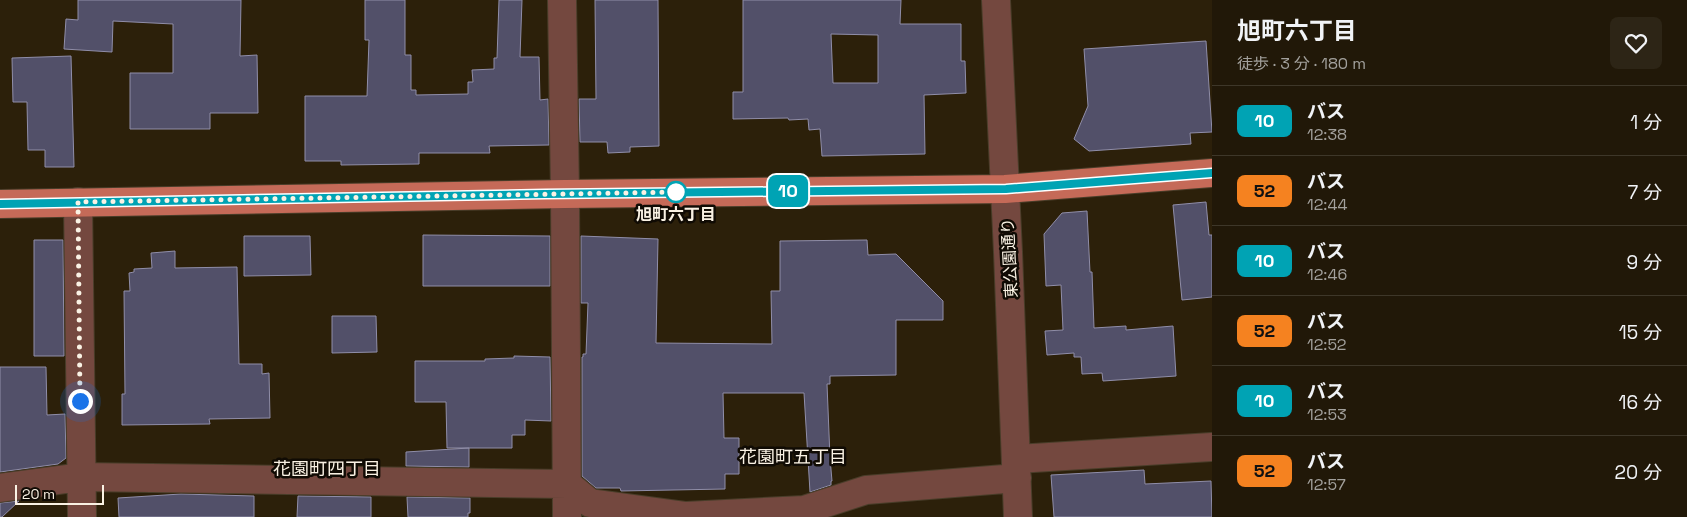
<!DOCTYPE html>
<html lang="ja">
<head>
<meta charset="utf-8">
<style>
  body { margin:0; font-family:"Space Grotesk","Noto Sans JP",sans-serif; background:#2d2516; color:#f1f3f6; height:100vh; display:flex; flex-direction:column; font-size:19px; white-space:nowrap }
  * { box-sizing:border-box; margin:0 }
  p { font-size:16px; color:#a2a09c }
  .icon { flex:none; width:28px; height:28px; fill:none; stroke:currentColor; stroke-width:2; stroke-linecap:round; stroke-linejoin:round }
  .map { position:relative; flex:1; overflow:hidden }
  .drawer { display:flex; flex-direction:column; background:#211808; width:475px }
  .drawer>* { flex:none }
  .badge { padding:0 10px; border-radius:8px; font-size:18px; line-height:32px }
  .scale { position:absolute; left:15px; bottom:12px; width:89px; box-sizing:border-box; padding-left:5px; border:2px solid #faf2e4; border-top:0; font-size:14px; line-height:18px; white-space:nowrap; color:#faf2e4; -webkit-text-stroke:4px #100b04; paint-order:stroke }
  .you { position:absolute; width:25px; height:25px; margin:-12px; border:4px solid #fff; border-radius:50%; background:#1a73e8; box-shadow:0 0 0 8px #1a73e833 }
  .map>.badge { position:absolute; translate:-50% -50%; box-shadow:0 0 0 2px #fff }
  .round { display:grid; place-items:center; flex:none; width:52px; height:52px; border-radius:8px; background:#2d2516 }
  .overview { display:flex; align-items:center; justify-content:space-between; height:85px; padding:0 25px }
  h1 { font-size:24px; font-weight:700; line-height:38px }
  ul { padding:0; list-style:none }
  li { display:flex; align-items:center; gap:15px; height:70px; padding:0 25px; border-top:1px solid #3e3729 }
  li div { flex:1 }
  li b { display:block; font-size:19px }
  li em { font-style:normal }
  li .badge { min-width:55px; font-weight:700; text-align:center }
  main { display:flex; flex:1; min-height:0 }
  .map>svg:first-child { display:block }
</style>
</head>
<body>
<main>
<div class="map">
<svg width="1212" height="517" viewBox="0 0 1212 517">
  <rect width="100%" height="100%" fill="#2c200a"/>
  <path fill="#525069" stroke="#908ea9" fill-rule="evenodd" d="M78,0H241L240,56L257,55L258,113H210V129H130V73H173V24L113,21L112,52L64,49L66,19L78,20Z
    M365,0H405V55H411V90H416V95L468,94V82H473L472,70L494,69V58H497L499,0H522L520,57H539L540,100L548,99L549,145L489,146L490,153H419V164L341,165V161H305V96H367L369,40H365Z
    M595,0H658L659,146L630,147V152L608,153L607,142H580L579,99H596Z
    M743,0H901L900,24H961V61H965L966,93L924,95L925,154L822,156L820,129L809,130L808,119L789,120L788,118L733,119V92H743ZM831,34L878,35V83H833Z
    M1206,41L1212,132L1190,133L1191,144L1089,151L1074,139L1088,106L1084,49Z
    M71,56L74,167H45V150H28L27,102H13L12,58Z
    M1206,202L1209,235H1212V297L1182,300L1173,205Z
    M1087,211L1090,272H1092L1094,328L1126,326V330L1173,326L1176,376L1103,381L1102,373L1082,374L1081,357H1074V353L1047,355L1045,331L1063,330L1061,285L1046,286L1044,234L1062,213Z
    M423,235L550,236V286H423Z
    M244,236H310L311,275L244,276Z
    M581,236L658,239L656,343L772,344L771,291H780V241L867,240L868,255L896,254L943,301V320H896V375L830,376V384H827L830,458L832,481H831V485L810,492L804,393H723L724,438H739V474H725V489L621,491L620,488H596L582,476V357H583V354H586L588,303H581Z
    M34,240H63L64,356H34Z
    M175,251V268L237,267L239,364H262V374L269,373L270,418L209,419L210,424L122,425V394H125L124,291H130L129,273L134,272V269L152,268L151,253Z
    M332,316H376L377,352L332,353Z
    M514,356L550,357L551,421L525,420V435H512V448H447L446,402H415V361H485V359L514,358Z
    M0,367H46L47,415L65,414L66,458L58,464L0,472Z
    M469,448V467L406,466V452Z
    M1144,470L1145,484L1211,481L1212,517H1054L1051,475Z
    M181,494L254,496V517H119L118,498Z
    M298,496L371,497V517H297Z
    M407,497L470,498V513H468V517H408Z
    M19,501L2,517H0V503Z"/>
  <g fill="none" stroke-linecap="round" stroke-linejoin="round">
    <defs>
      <path id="minor" d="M562,0L565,194L567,517
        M996,0L1008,252L1018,517
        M78,202L82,517
        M1017,459L1212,447
        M0,488L81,477L567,484L590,503L686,516L804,510L866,490L1017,478"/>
      <path id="major" d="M0,204L565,194L1005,189L1212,173"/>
    </defs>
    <use href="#minor" stroke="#493d29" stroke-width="30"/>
    <use href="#major" stroke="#493d29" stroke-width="30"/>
    <use href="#minor" stroke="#74483f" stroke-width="28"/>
    <use href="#major" stroke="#c56a58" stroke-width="28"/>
  </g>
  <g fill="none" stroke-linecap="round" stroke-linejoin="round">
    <defs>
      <path id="line" d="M0,204L545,194L1006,189L1212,173"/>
    </defs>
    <use href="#line" stroke="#fff" stroke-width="11"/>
    <use href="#line" stroke="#00a3b4" stroke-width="8"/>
    <path stroke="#faf2e4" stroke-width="5" stroke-dasharray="0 9" d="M80,401L78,202L680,192H676"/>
  </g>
  <circle fill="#fff" stroke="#00a3b4" stroke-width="2.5" cx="676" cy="192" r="10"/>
  <g text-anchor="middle" stroke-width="5" stroke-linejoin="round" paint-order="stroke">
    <g font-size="16" font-weight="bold" fill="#faf2e4" stroke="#100b04">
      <text x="676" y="220">旭町六丁目</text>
    </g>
    <g font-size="16" fill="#faf2e4" stroke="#100b04">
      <text transform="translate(1009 258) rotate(-93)" y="6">東公園通り</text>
    </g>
    <g font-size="18" fill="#faf2e4" stroke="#100b04">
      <text x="793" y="463">花園町五丁目</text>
      <text x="327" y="475">花園町四丁目</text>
    </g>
  </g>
</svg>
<div class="scale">20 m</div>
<div class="you" style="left:80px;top:401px"></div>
<b class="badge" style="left:788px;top:191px;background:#00a3b4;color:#fff">10</b>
</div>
<section class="drawer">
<div class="overview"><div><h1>旭町六丁目</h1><p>徒歩 · 3 分 · 180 m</p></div><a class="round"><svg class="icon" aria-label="heart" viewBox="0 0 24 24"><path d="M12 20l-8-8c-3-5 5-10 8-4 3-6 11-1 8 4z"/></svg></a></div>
<ul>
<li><span class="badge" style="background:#00a3b4;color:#fff">10</span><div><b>バス</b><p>12:38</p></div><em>1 分</em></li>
<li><span class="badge" style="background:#f58220;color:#111">52</span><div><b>バス</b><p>12:44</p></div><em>7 分</em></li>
<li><span class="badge" style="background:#00a3b4;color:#fff">10</span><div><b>バス</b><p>12:46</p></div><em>9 分</em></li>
<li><span class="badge" style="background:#f58220;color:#111">52</span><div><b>バス</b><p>12:52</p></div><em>15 分</em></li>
<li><span class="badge" style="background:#00a3b4;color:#fff">10</span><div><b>バス</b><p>12:53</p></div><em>16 分</em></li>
<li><span class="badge" style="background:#f58220;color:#111">52</span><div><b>バス</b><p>12:57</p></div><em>20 分</em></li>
</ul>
</section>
</main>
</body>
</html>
